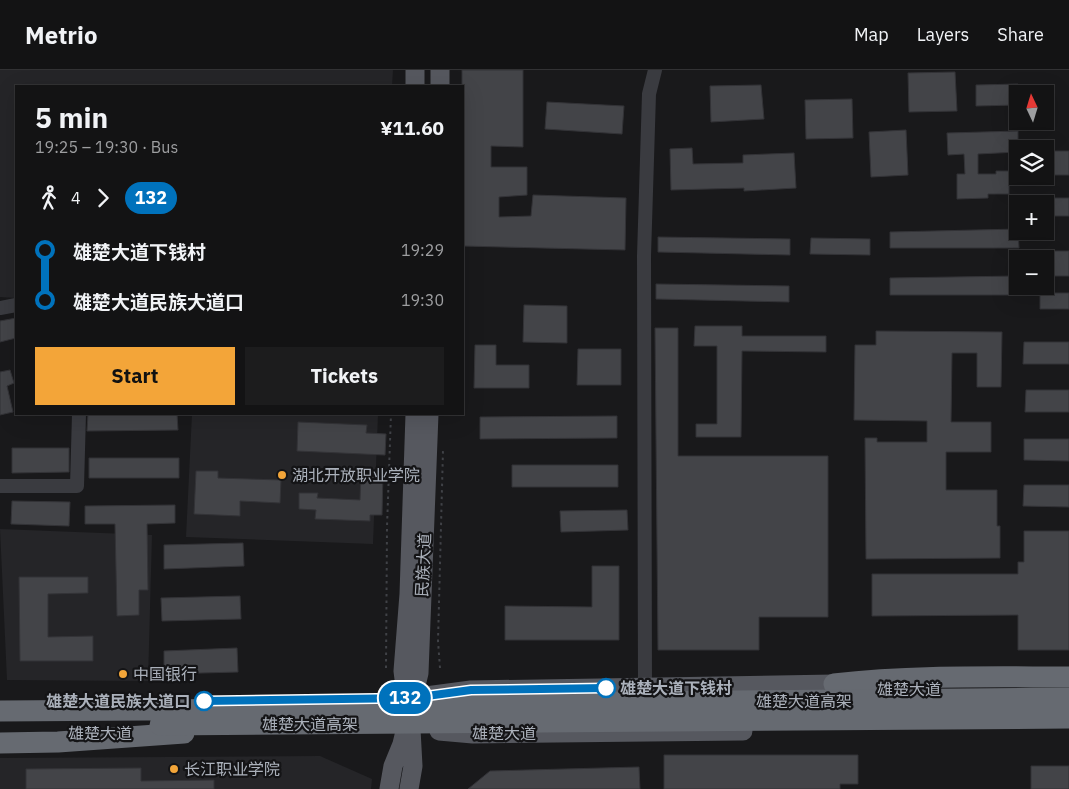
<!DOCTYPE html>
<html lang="en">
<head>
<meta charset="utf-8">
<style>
  body { margin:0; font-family:"IBM Plex Sans","Noto Sans SC",sans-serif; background:#1c1c1d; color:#f1f3f6; height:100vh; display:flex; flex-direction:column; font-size:19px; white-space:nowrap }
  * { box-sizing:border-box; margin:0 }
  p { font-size:16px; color:#9d9ea0 }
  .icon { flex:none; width:28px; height:28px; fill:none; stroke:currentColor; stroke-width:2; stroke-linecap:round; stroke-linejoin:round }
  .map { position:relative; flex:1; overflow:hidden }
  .sheet { position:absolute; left:15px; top:15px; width:449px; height:330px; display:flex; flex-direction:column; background:#131314; border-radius:0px; box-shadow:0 5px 20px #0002,0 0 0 1px #323234 }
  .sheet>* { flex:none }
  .badge { padding:0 10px; border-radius:16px; font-size:18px; line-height:32px }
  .needle { width:32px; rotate:356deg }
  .controls { position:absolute; left:1009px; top:15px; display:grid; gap:10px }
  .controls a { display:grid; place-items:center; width:45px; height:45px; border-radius:0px; background:#131314; box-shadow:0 5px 20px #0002,0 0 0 1px #323234; font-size:25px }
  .map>.badge { position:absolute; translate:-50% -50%; box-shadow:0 0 0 2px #fff }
  .legs { display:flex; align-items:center; gap:8px; height:55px; padding:0 20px; font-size:16px }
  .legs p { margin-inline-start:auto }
  .headline { display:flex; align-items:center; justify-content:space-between; height:85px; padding:0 20px }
  h1 { font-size:28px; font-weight:700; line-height:38px }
  .action { display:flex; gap:10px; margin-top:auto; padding:10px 20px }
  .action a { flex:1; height:58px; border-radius:0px; background:#f3a539; color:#111; font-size:20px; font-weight:700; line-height:58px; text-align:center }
  .action a+a { background:#1c1c1d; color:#f1f3f6 }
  ul { padding:0 20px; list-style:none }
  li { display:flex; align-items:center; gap:18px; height:50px; font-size:19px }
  li i { display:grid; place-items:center; width:8px; height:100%; margin:0 6px; background:currentColor }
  li i::after { content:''; width:12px; height:12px; margin:-6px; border:4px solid; border-radius:50%; background:#131314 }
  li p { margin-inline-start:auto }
  li:first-child i { background:linear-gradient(#0000 50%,currentColor 0) }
  li:last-child i { background:linear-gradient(currentColor 50%,#0000 0) }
  header { display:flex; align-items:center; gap:30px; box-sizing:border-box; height:70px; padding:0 25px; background:#131314; border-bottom:1px solid #323234 }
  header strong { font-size:24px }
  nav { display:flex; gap:28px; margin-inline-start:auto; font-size:18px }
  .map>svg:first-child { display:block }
</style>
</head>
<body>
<header>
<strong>Metrio</strong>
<nav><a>Map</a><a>Layers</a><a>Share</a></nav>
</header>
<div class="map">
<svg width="1069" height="719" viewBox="0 0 1069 719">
  <rect width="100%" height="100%" fill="#19191b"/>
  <path fill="#252528" d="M0,0H393L392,16H16V228L0,227Z
    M192,344H378L373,474L186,467Z
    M0,459L152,465L148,611L7,610Z
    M320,686L372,709L371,719H0V688Z"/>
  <path fill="#434448" stroke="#333337" d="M462,0H523V77L491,76V97H527V125L499,127V147L531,146L533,125L626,128L625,180L462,176Z
    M955,2L957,41L909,42L908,3Z
    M1018,14V35L976,36V15Z
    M761,15L764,49L711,52L710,16Z
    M852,29L853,68L806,69L805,30Z
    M547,32L624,36L622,64L545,59Z
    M906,60L908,105L871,107L869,62Z
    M1018,61V82L978,84V104H996V101H1009V124H988V128L957,129V104H965L964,84L948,85L947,63Z
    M692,78L693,94L743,93V85L794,83L796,118L744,121V118L671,120L670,79Z
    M1045,81H1069V105H1045Z
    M1045,128H1069V146H1045Z
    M1018,159L1019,178H890V162Z
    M658,167L790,169V185L658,182Z
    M811,168L870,169V185L810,184Z
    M1045,181H1069V206H1045Z
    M1017,206V225H890V208Z
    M656,214L789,216V232L656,229Z
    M1040,223H1069V239H1040Z
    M524,235L567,236V273L523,272Z
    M16,248V268L0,272V251Z
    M695,256H742V266H826V282L742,281L741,367H696V354H717V276H694Z
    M655,258H678V386H828V547H759V580H658Z
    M876,261L1002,262L1001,317H977V283H952L951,352H991V382H946V420H997V456H1000V488L866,489L865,368H877V372H927V351L854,350L855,275H876Z
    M1024,272H1069V294H1023Z
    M475,275H496V295H529V318H474Z
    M578,279H621V315H577Z
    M10,300L14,313L7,316L13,342L0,345V302Z
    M1026,320H1069V342H1025Z
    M88,344H177L178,360L87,361Z
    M617,346V368L480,369V347Z
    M298,352L367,355L366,363L386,364L385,385L297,381Z
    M1024,369H1069V391L1024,390Z
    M12,378H69V402L12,403Z
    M89,388H179V408H89Z
    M512,395H618V417H512Z
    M196,401H218V408L281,410L280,433L240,431V446L194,444Z
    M361,403H383L382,445H370V451L315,449L316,440L299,439V423H318L317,428L360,430Z
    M1024,415H1069V437L1023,436Z
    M12,431L70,432L69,456L11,454Z
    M175,435V453L147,454L148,520H139V545L117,546L115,454H85V436Z
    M627,440L628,460L561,462L560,441Z
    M1024,461H1069V580H1018V545L872,546V504H1018V492H1024Z
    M243,473L244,496L164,499V475Z
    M592,496H619V570H505V536L592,537Z
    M19,507H88V523L48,524V567L93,566V591H20Z
    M240,526L241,549L162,551L161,528Z
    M237,578L238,602L164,604V581Z
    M664,685H858V714H840V719H664Z
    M1031,696H1069V719H1031Z
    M639,697L640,719H468L490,701Z
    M141,698V711L214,710V719H26V699Z"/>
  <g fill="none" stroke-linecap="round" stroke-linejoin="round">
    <path stroke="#404247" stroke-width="2" stroke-dasharray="2.5 4" stroke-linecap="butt" d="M386,598L387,457L391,344
      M440,598L438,571L443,380"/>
    <path stroke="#3a3b40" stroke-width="14" d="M0,238L16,235
      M0,416H77L79,344
      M645,617L644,186L649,24L655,0"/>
    <path stroke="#56585f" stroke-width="19" d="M415,16V0
      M440,16V0
      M411,628L471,620L834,614L848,616
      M407,632L403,601L409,524L415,344
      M439,661L473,664L743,661
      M389,719L393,696L402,674L419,603L429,344
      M409,719L413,696L411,659"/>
    <path stroke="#666a71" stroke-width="21" d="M834,614C912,605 990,607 1069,607
      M0,673L58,672L184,663"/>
    <path stroke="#666a71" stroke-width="21" d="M0,641L306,639L518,633L1069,628
      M160,655L1069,648"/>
  </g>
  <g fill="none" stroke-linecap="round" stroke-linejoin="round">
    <defs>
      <path id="line-1" d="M204,631L412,628L471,620L606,618"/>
    </defs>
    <use href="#line-1" stroke="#fff" stroke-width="11"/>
    <use href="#line-1" stroke="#0072bc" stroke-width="8"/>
  </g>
  <g fill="#f3a539" stroke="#141416" stroke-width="2">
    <circle cx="282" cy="405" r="5"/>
    <circle cx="123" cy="604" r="5"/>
    <circle cx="174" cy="699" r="5"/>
  </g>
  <g fill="#fff" stroke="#0072bc" stroke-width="2.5">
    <circle cx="606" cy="618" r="9"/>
    <circle cx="204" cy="631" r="9"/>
  </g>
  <g text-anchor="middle" stroke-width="4.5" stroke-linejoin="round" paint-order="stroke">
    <g font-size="16" fill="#abb1bb" stroke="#141416" text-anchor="start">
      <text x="292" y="411">湖北开放职业学院</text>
      <text x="133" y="610">中国银行</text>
      <text x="184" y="705">长江职业学院</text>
    </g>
    <g font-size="16" fill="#abb1bb" stroke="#141416">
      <text transform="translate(423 495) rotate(-87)" y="6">民族大道</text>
      <text x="909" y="625">雄楚大道</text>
      <text x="804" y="637">雄楚大道高架</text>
      <text x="310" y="660">雄楚大道高架</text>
      <text x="100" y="669">雄楚大道</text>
      <text x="504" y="669">雄楚大道</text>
    </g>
    <g font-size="16" font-weight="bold" fill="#abb1bb" stroke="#141416" text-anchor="start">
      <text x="620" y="624">雄楚大道下钱村</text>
      <text x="190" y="637" text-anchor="end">雄楚大道民族大道口</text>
    </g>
  </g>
</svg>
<div class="controls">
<a><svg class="needle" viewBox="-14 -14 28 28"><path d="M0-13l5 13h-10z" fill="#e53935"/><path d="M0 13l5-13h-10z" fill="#9d9ea0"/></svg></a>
<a><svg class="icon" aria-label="layers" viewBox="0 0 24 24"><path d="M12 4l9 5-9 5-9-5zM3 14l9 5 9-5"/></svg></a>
<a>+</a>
<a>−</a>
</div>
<b class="badge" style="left:405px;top:628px;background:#0072bc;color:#fff">132</b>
<section class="sheet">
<div class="headline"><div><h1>5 min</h1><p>19:25 – 19:30 · Bus</p></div><b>¥11.60</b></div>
<div class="legs"><svg class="icon" aria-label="walk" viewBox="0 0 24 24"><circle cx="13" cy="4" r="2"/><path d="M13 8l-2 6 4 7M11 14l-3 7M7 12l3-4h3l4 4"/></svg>4<svg class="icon" aria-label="forward" viewBox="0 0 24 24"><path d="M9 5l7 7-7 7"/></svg><b class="badge" style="background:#0072bc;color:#fff">132</b></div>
<ul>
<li><i style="color:#0072bc"></i><b>雄楚大道下钱村</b><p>19:29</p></li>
<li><i style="color:#0072bc"></i><b>雄楚大道民族大道口</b><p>19:30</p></li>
</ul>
<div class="action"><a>Start</a><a>Tickets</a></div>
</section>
</div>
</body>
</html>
